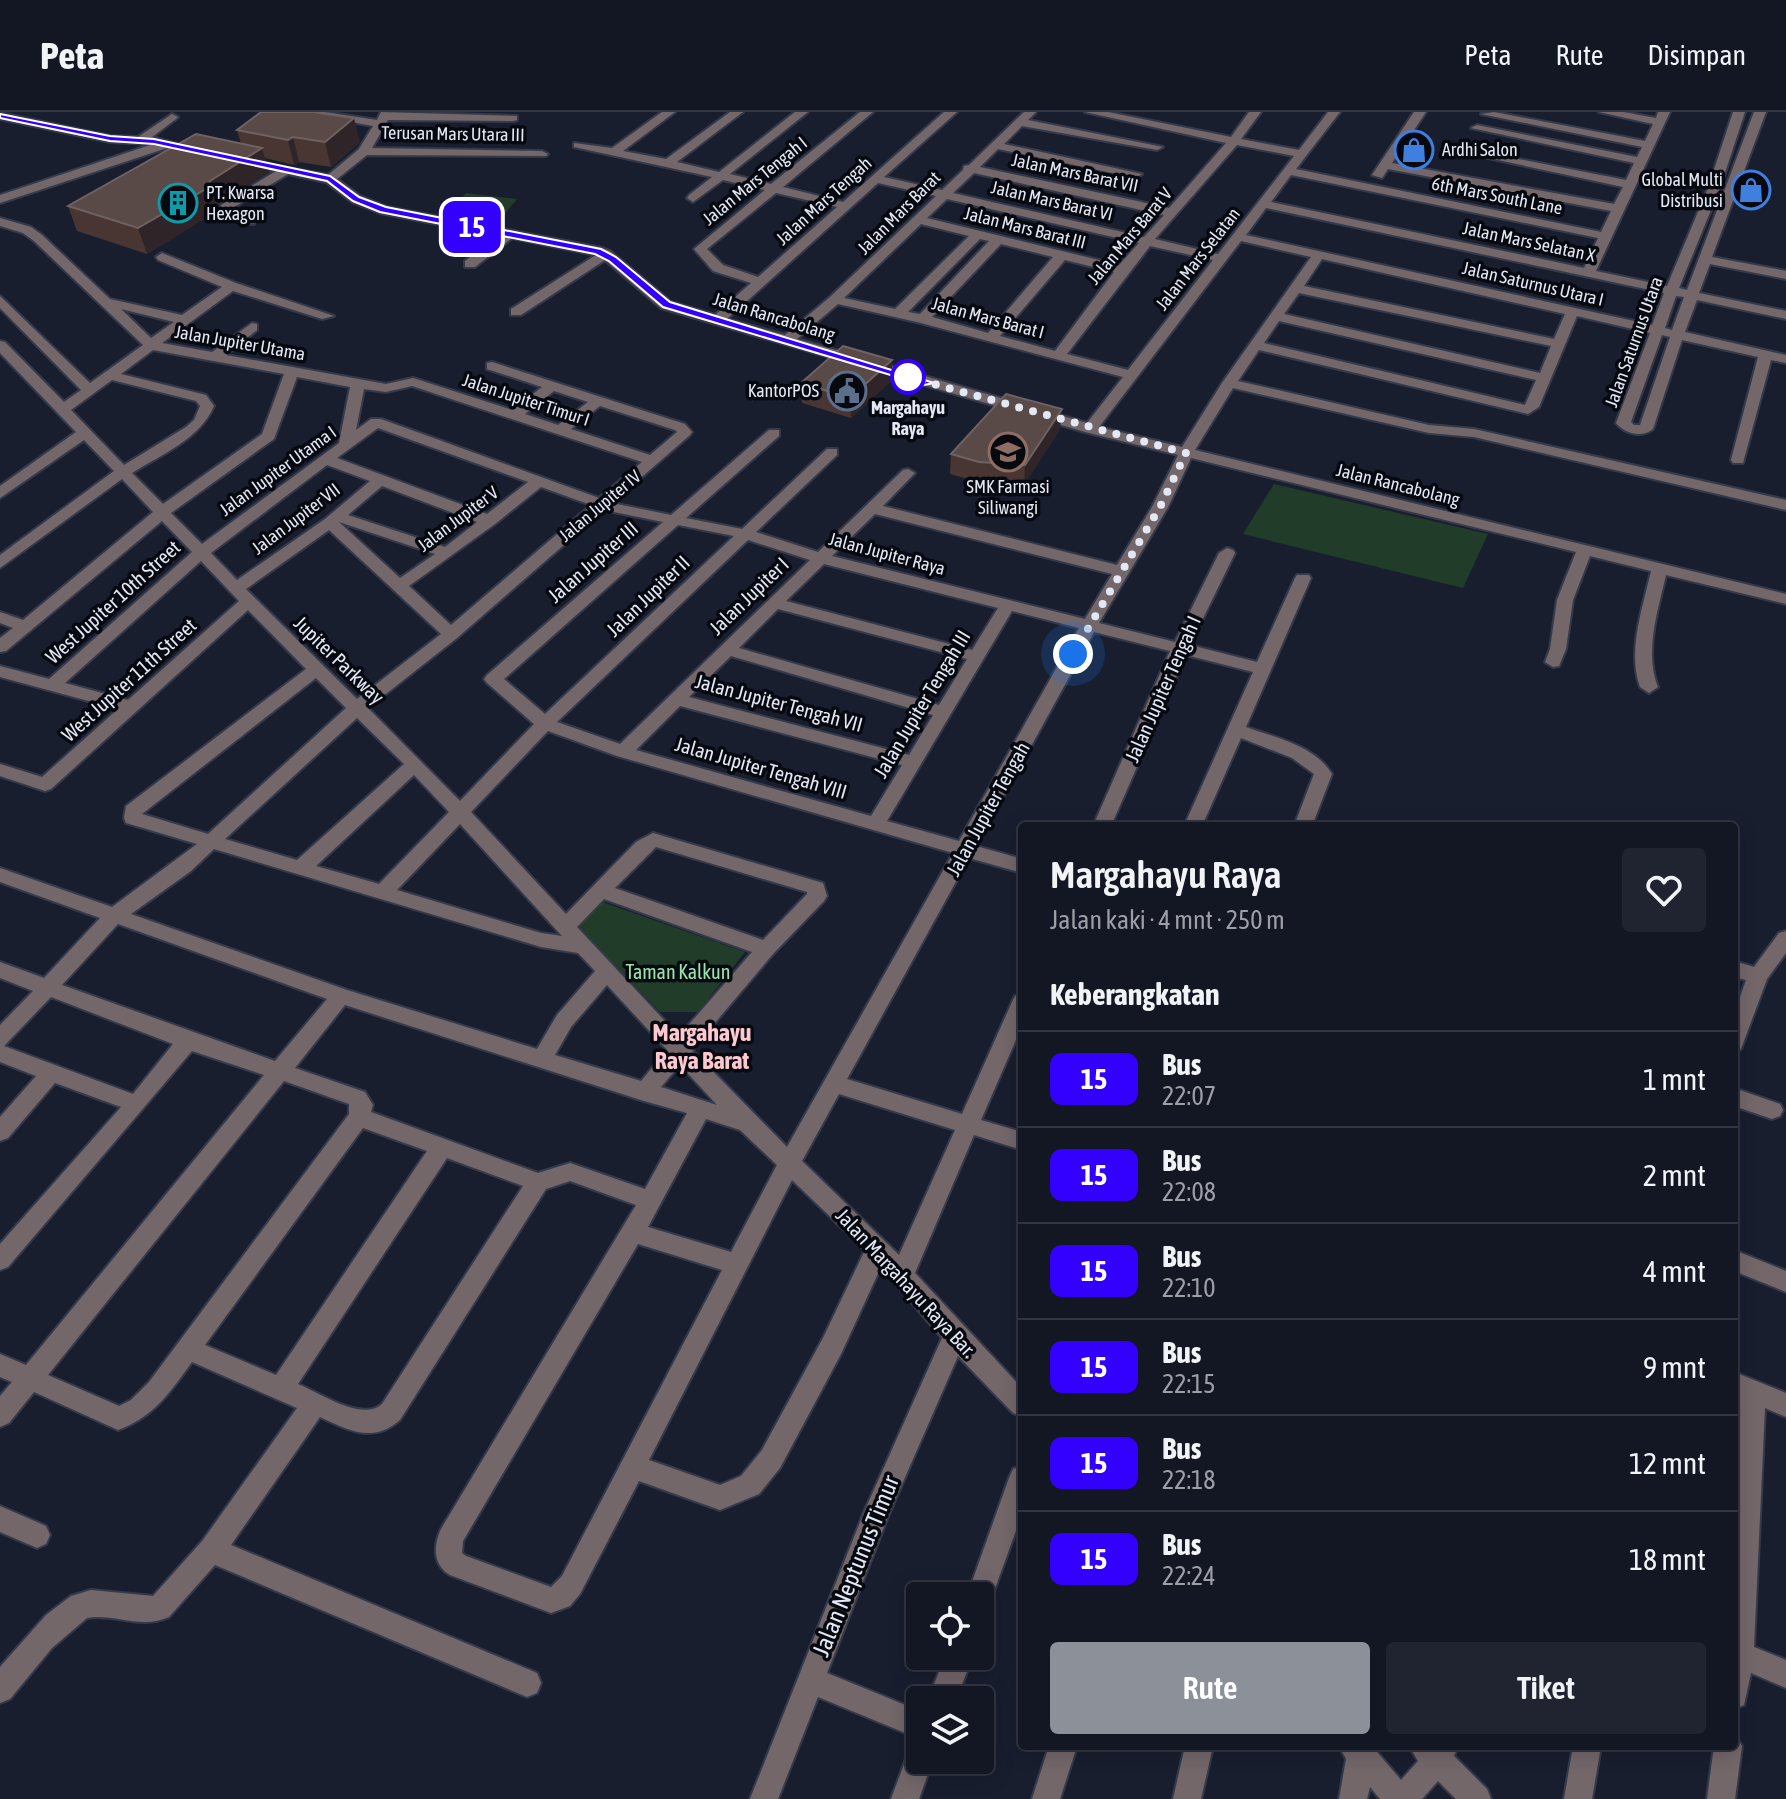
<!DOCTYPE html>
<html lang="id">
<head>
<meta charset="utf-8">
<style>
  body { margin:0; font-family:"Asap Condensed",sans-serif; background:#202330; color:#f1f3f6; height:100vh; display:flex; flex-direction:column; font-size:30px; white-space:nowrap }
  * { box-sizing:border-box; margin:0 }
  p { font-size:26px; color:#9d9fa6 }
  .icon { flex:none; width:44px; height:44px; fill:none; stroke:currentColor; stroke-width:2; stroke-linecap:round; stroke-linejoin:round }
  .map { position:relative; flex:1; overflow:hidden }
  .panel { position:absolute; left:1018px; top:710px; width:720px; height:928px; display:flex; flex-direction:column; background:#131623; border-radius:8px; box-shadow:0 4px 20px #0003,0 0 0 2px #323541 }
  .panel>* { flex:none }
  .badge { padding:0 16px; border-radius:12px; font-size:28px; line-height:52px }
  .tools { position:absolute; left:906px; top:1470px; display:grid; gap:16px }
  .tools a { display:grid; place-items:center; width:88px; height:88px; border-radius:8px; background:#131623; box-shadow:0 4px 20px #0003,0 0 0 2px #323541; font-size:40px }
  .you { position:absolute; width:40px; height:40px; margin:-20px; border:6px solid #fff; border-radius:50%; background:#1a73e8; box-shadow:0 0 0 12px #1a73e833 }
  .map>.badge { position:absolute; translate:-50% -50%; box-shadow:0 0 0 4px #fff }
  h2 { padding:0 32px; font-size:30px; line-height:72px }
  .round { display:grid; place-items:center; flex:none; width:84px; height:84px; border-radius:8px; background:#202330 }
  .summary { display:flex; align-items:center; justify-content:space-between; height:136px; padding:0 32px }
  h1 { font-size:38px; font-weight:600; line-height:60px }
  .primary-button { display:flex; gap:16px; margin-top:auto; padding:16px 32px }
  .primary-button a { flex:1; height:92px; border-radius:8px; background:#8c9099; color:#fff; font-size:32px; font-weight:600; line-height:92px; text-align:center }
  .primary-button a+a { background:#202330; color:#f1f3f6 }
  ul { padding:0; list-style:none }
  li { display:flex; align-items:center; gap:24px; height:96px; padding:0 32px; border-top:2px solid #323541 }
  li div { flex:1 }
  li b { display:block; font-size:30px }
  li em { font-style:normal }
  li .badge { min-width:88px; font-weight:700; text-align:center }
  header { display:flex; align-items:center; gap:48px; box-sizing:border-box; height:112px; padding:0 40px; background:#131623; border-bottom:2px solid #323541 }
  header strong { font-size:38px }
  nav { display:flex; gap:44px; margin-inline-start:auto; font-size:28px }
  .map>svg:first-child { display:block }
</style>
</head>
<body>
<header>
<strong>Peta</strong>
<nav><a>Peta</a><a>Rute</a><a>Disimpan</a></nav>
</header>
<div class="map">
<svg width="1786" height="1687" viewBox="0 0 1786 1687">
  <rect width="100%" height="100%" fill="#191e2f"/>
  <path fill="#213d2a" d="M466,81L517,87L494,115L444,107Z
    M1274,372L1488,422L1463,476L1243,422Z
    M602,790L745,840L698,900H660L577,814Z"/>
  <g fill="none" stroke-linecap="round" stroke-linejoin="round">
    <defs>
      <path id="minor" d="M297,0H324L377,8L381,0L517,4V8L513,9L388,8L372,36L542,39L548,42L546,44L367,43L337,67L360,84L387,95L602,136L610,139L671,190L715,203L751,171L713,159L694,137L765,78L723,68L693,90L687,86L689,83L712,65L574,35V31L612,36L662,0H675L623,39L666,47L730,0H743L677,50L719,60L795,0H808L730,62L771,72L860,0H873L783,75L843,90L944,0H957L884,65L942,78L963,58L964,54L969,53L1024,0H1036L1028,8L1163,35L1157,38L1022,14L1004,32L1142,62L1136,66L998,37L980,55L1169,96L1226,31L1085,0H1108L1231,25L1249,0H1261L1241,27L1299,38L1328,0H1340L1296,57L1601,120L1611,99L1388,57L1382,66L1372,63L1414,0H1426L1392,51L1614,92L1623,75L1456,39L1462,36L1626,68L1634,51L1471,16L1477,13L1637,45L1642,35L1481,2L1494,0L1645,29L1653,12L1599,0H1623L1656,6L1658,0H1670L1596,159L1667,174L1708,76L1733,0H1745L1720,76L1679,176L1687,178L1754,0H1766L1712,145L1786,159V167L1710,152L1699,181L1786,199V207L1697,188L1685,220L1786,243V251L1771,248L1743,351H1733L1731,348L1758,245L1682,228L1653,317C1642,326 1625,322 1616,311L1650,221L1577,204L1539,295L1528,302L1259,238L1238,269L1429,313L1474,317L1786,388V398L1474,325L1429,321L1233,276L1195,338L1786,482V492L1666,463C1658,498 1644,540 1658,575L1649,581L1640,575C1627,539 1643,495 1651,459L1590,444L1573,488L1566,537L1559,554L1553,555L1545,550L1550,537L1557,488L1576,440L1191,346L1168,395L1099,511L1175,530L1219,441L1227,436L1233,438L1235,441L1190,533L1257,550L1295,466L1297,463H1309L1311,466L1246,615C1276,626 1314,633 1332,662L1312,714H1294L1314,662L1292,646L1241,626L1202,714H1184L1253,560L1186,543L1111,714H1093L1170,539L1094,520L976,734L1022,747V761L969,746L847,967L962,1002L1012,890L1015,884L1022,882V914L981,1008L1022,1020V1038L974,1023L915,1161L1022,1276V1305L1013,1301L958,1244L889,1402L827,1561L920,1599V1627L818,1585L778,1687H750L864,1400L942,1226L881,1155L841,1242L780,1356L759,1382L720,1398L639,1369L580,1482L570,1494L551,1501L450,1463C433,1453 433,1434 441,1417L636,1093L570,1069L546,1077L400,1308C373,1332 348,1318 320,1305L231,1433L537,1561L541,1571L537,1581L527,1585L215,1453L169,1505C140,1518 115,1501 87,1506L52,1536L10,1587L0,1591V1555L46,1503L71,1484L91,1478L153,1484L203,1428L297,1296L192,1250C170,1280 154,1305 118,1318L34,1280L9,1311L0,1315V1284L12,1270L0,1265V1242L26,1253L264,963L192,939L8,1155L0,1158V1132L121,995L55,971L8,1026L0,1029V1005L36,964L0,950V913L33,879L0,866V850L44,866L100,806L0,770V756L112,795L197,732L126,711L124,706L126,694L306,557L248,498L51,677L45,679L0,664V652L42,665L118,597L0,565V554L49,567L192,440L162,409L6,539L0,540V526L13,516L0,511V500L23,508L153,400L122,367L0,456V443L114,359L84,328L0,386V374L76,320L0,241V229L5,230L64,290L81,278L0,196V184L90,271L143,233L34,129L23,121L0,114V106L31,115L42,123L110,187L182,203L222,175L158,148L156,145L162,141L236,171L334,204L322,207L233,179L162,231L212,240L252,211L257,212V218L226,243L386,272L413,266L512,298L542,275L487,257V251L492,250L685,312L692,320L690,323L612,391L617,392L671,403L769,318H779V324L686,406L742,417L827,337H837V343L756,420L818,440L903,358L908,357L915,361L883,394L1117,453L1152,395L1178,343L1085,320L661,196L605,148L521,203H511V197L596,143L512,126L475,155H465V149L500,124L380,101L352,90L326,70L288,62L231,97L254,106V112H246L220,102L221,93L276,59L238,51V47L328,63L359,37L373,14ZM1237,33L1294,44L1218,142L1155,127ZM974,61L1164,103L1144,125L953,81ZM1291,63L1598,126L1584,156L1271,90ZM878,71L936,84L830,185L785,223L727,207ZM776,81L837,95L758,165L723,153L707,137ZM947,87L1139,131L1119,153L927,106ZM1266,96L1664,181L1652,213L1246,123ZM921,112L969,124L895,197L844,186ZM980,127L989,129L920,202L908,200ZM1241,129L1311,145L1222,271L1182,335L1099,315ZM1001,132L1053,145L988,221L932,205ZM1150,134L1213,148L1128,258L1067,242ZM1322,147L1565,202L1554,227L1304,174ZM1065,148L1114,160L1055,239L1000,224ZM1299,181L1551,234L1540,261L1284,202ZM1676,184L1684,185L1672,218L1665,216ZM838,192L921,211L1123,265L1087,311L797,227ZM121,197L174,210L151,226ZM1279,209L1536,268L1525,293L1264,231ZM1662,223L1670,225L1640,313H1634L1631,310ZM153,238L284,262L262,322L163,392L132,361C162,342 200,327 214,294L206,283L121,262ZM297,265L350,275L339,331L202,432L171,401L274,327ZM112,268L196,289L200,294L194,308L186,315L124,353L71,298ZM412,274L642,350L599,386L381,307H371L356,318L364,277L386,280ZM554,279L588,290L558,313L525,302ZM600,294L675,318L677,320L650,343L571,317ZM378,316L528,370L487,402L337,346ZM327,353L370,369L325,407L237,468L211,441ZM382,374L477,410L445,435L348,403ZM541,375L591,393L451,513L409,474L495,412ZM604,398L663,410L487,563L484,567L487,571L534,612L460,689L368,596L457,526ZM875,402L1112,462L1085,507L832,444ZM339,410L435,442L400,466ZM678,413L734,424L545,602L504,567ZM329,418L441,522L357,587L246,477ZM748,428L810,448L620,632L557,610ZM201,449L239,489L128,588L65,571ZM824,452L998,496L972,538L786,489ZM778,497L967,547L939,593L739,536ZM1012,499L1079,516L959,729L887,709ZM731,544L933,603L909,643L689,585ZM316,566L346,596L208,722L142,702ZM680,594L902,653L871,704L636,638ZM357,606L404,652L297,748L225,727ZM548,619L617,644L953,741L787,1035L692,938L773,842L824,789L827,784L823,771L653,721L636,730L566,802L471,700ZM414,663L449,700L379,772L316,754ZM460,712L562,824L541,821L397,778ZM656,735L807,780V782L763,828L615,776ZM214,737L541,835L578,841L595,859L557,903L537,937L347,878L131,802L191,759ZM604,787L752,840L679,924L577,815ZM118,812L327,887L275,949L62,873ZM607,873L667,938L641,969L555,943L571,915ZM51,885L173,932L133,982L4,934ZM345,893L644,989L687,1001L645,1077L570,1051L538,1061L371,1000L373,993L365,980L295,956ZM680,953L717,993L661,975ZM284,969L349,992V1002L149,1270L131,1288L119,1294L48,1263ZM839,982L955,1018L899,1143L802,1049ZM706,1007L740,1018L777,1053L731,1140L648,1115ZM363,1016L427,1039L276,1263L205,1233ZM447,1046L523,1074L382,1292C362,1310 320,1281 298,1272ZM792,1068L865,1138L823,1226L762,1338L741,1364L720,1373L649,1348ZM638,1132L722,1158L562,1464L551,1475L466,1444L462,1441L463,1429Z
        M0,1L110,24L138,25L172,2L178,5L176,7L152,25L205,40L199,43L167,36L0,91V83L153,32L110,30L0,7Z
        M1786,819V841L1767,867L1741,937L1734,939V902L1746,868L1734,865V849L1754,855L1779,821Z
        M1734,976L1780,992L1783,998L1780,1004L1772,1007L1734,994Z
        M1734,1138L1786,1159V1180L1734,1159Z
        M1734,1260L1786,1281V1305L1765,1296L1754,1535L1786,1548V1576L1751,1561L1744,1593L1734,1597V1402L1740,1285L1734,1283Z
        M1022,1354V1402L989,1493L980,1497V1484H967L1009,1366L1013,1357Z
        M0,1394L46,1414L50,1423L46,1432L37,1436L0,1420Z
        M945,1544H973L956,1588H928Z
        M1734,1622L1742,1634L1735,1687H1707L1714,1634H1734Z
        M920,1632V1648H933L919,1687H891L910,1636Z
        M1049,1634H1077L1060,1687H1032Z
        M1185,1634H1213L1201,1687H1173Z
        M1339,1634H1372L1401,1668L1418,1649L1409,1634H1458L1454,1644L1487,1677L1491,1687H1456L1438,1669L1422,1687H1380L1370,1675L1367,1687H1339L1346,1647Z
        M1573,1634H1601L1592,1687H1564Z"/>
    </defs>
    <use href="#minor" stroke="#353a4b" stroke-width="4"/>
    <use href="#minor" fill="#73676a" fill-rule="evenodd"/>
  </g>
  <path fill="#493633" d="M237,18L360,30L331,55L299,50L294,53L265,46L269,60L217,93V99L147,142L77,119L68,94L241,32Z
    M892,268L851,306L802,291L801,271Z
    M1060,317L1024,373L978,370L950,362L951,342Z"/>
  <path fill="#2f2528" d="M354,6L360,30L331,55L325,30Z
    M293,25L299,50L294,53L288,28Z
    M262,36L269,60L217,93V99L147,142L138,116Z
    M892,248V268L851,306L850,286Z
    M1062,297L1060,317L1024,373L1025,353Z"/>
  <path fill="#594947" stroke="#6f6262" stroke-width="2" d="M261,0H313L354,6L325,30L293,25L288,28L237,18Z
    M196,22L262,36L210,69L209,75L138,116L68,94Z
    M843,234L892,248L850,286L801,271Z
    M1006,282L1062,297L1025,353L979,350L951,342Z"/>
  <path fill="#30f" stroke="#fff" stroke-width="2" d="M0,2L110,24L154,27L330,64L359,85L386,95L601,137L616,145L670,190L934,271L924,273L663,195L609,149L595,142L380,100L353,89L327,69L154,32L110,29L0,6Z"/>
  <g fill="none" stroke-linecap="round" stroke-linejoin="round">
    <path stroke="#e4e8f4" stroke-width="8" stroke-dasharray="0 14.4" d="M908,265L1186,341L1160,395L1073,542"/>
  </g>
  <defs>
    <symbol id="shop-ring" viewBox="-11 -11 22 22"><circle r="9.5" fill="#070910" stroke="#3f7fe0" stroke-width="1.5"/><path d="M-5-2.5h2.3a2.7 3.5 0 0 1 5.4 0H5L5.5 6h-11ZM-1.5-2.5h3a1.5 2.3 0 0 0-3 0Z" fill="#3f7fe0"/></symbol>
    <symbol id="building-ring" viewBox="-11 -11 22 22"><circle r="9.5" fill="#070910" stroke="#0f9aa8" stroke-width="1.5"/><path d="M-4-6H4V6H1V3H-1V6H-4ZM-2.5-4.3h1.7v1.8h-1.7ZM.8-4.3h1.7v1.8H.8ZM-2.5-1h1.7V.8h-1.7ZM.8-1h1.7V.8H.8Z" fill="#0f9aa8"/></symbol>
    <symbol id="civic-ring" viewBox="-11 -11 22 22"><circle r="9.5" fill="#070910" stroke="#5c6f8a" stroke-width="1.5"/><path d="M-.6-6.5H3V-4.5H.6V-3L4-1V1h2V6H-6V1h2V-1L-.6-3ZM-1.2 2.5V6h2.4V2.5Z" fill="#5c6f8a"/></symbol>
    <symbol id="school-ring" viewBox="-11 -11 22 22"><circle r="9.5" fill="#070910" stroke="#8d6e63" stroke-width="1.5"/><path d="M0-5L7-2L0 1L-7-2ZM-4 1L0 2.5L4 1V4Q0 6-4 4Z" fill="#8d6e63"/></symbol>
  </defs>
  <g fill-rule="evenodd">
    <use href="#shop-ring" x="1392" y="16" width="44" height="44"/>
    <use href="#shop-ring" x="1729" y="56" width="44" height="44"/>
    <use href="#building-ring" x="156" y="69" width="44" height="44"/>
    <use href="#civic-ring" x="825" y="257" width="44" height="44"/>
    <use href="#school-ring" x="986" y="318" width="44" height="44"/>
  </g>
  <circle fill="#fff" stroke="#30f" stroke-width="4" cx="908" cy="265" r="16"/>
  <g text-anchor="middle" stroke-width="7" stroke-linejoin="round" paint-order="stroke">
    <g font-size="18" fill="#e4e8f4" stroke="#070910">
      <text transform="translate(453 22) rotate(1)" y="6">Terusan Mars Utara III</text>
      <text transform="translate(1075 61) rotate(12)" y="6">Jalan Mars Barat VII</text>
      <text transform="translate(755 69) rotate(-39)" y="6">Jalan Mars Tengah I</text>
      <text transform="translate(1497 84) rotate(11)" y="6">6th Mars South Lane</text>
      <text transform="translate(824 89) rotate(-42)" y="6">Jalan Mars Tengah</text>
      <text transform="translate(1052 89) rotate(13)" y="6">Jalan Mars Barat VI</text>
      <text transform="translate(899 101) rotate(-45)" y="6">Jalan Mars Barat</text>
      <text transform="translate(1025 116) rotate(14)" y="6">Jalan Mars Barat III</text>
      <text transform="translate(1130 124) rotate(-50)" y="6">Jalan Mars Barat V</text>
      <text transform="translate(1529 130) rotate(12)" y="6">Jalan Mars Selatan X</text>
      <text transform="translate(1198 147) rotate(-52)" y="6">Jalan Mars Selatan</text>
      <text transform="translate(1533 172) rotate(13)" y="6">Jalan Saturnus Utara I</text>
      <text transform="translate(774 205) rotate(17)" y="6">Jalan Rancabolang</text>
      <text transform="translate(988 206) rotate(15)" y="6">Jalan Mars Barat I</text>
      <text transform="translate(1634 230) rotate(-70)" y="6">Jalan Saturnus Utara</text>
      <text transform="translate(240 231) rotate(10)" y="6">Jalan Jupiter Utama</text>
      <text transform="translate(526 288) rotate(18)" y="6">Jalan Jupiter Timur I</text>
      <text transform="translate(278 359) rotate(-36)" y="6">Jalan Jupiter Utama I</text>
      <text transform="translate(1398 373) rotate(14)" y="6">Jalan Rancabolang</text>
      <text transform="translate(600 394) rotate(-40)" y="6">Jalan Jupiter IV</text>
      <text transform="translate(296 407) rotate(-37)" y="6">Jalan Jupiter VII</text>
      <text transform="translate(458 407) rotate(-37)" y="6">Jalan Jupiter V</text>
      <text transform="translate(887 442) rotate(15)" y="6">Jalan Jupiter Raya</text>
    </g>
    <g font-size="18" fill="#e4e8f4" stroke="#070910" text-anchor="start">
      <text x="1442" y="44">Ardhi Salon</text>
      <text x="1723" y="74" text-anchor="end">Global Multi<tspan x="1723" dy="21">Distribusi</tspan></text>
      <text x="206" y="87">PT. Kwarsa<tspan x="206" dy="21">Hexagon</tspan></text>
      <text x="819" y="285" text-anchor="end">KantorPOS</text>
      <text x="1008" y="381" text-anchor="middle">SMK Farmasi<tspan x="1008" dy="21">Siliwangi</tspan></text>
    </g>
    <g font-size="18" font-weight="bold" fill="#e4e8f4" stroke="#070910">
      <text x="908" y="302">Margahayu<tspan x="908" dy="21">Raya</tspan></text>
    </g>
    <g font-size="20" fill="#e4e8f4" stroke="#070910">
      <text transform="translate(593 450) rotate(-41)" y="7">Jalan Jupiter III</text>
      <text transform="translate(648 484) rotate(-44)" y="7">Jalan Jupiter II</text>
      <text transform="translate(749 484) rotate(-44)" y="7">Jalan Jupiter I</text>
      <text transform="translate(113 490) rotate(-42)" y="7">West Jupiter 10th Street</text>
      <text transform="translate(339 548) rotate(44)" y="7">Jupiter Parkway</text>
      <text transform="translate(129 568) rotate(-42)" y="7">West Jupiter 11th Street</text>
      <text transform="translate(1163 577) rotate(-66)" y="7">Jalan Jupiter Tengah I</text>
      <text transform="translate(779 591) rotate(15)" y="7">Jalan Jupiter Tengah VII</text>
      <text transform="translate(922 592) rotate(-59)" y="7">Jalan Jupiter Tengah III</text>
      <text transform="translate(761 656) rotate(16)" y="7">Jalan Jupiter Tengah VIII</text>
      <text transform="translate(988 697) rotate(-61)" y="7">Jalan Jupiter Tengah</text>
      <text transform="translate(906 1171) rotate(47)" y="7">Jalan Margahayu Raya Bar.</text>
    </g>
    <g font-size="20" fill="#97e6ae" stroke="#070910">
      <text x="678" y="867">Taman Kalkun</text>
    </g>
    <g font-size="24" font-weight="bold" fill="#fdc8cf" stroke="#070910">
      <text x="702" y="929">Margahayu<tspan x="702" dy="28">Raya Barat</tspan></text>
    </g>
    <g font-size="24" fill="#e4e8f4" stroke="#070910">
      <text transform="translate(856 1454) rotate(-68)" y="8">Jalan Neptunus Timur</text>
    </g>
  </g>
</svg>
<div class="tools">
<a><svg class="icon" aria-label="locate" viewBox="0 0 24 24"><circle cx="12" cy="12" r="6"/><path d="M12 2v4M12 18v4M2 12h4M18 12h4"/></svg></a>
<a><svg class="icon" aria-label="layers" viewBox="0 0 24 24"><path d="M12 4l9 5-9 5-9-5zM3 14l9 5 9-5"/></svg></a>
</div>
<div class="you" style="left:1073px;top:542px"></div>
<b class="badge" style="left:472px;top:115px;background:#30f;color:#fff">15</b>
<section class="panel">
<div class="summary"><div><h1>Margahayu Raya</h1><p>Jalan kaki · 4 mnt · 250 m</p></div><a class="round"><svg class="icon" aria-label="heart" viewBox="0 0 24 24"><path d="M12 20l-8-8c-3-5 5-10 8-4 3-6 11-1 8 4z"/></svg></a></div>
<h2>Keberangkatan</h2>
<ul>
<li><span class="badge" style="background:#30f;color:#fff">15</span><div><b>Bus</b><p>22:07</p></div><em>1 mnt</em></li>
<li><span class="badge" style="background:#30f;color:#fff">15</span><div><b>Bus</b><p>22:08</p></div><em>2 mnt</em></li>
<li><span class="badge" style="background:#30f;color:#fff">15</span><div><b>Bus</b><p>22:10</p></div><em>4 mnt</em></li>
<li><span class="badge" style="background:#30f;color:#fff">15</span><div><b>Bus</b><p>22:15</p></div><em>9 mnt</em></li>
<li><span class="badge" style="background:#30f;color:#fff">15</span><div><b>Bus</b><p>22:18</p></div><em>12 mnt</em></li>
<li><span class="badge" style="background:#30f;color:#fff">15</span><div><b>Bus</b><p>22:24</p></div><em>18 mnt</em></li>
</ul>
<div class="primary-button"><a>Rute</a><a>Tiket</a></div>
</section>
</div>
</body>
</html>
